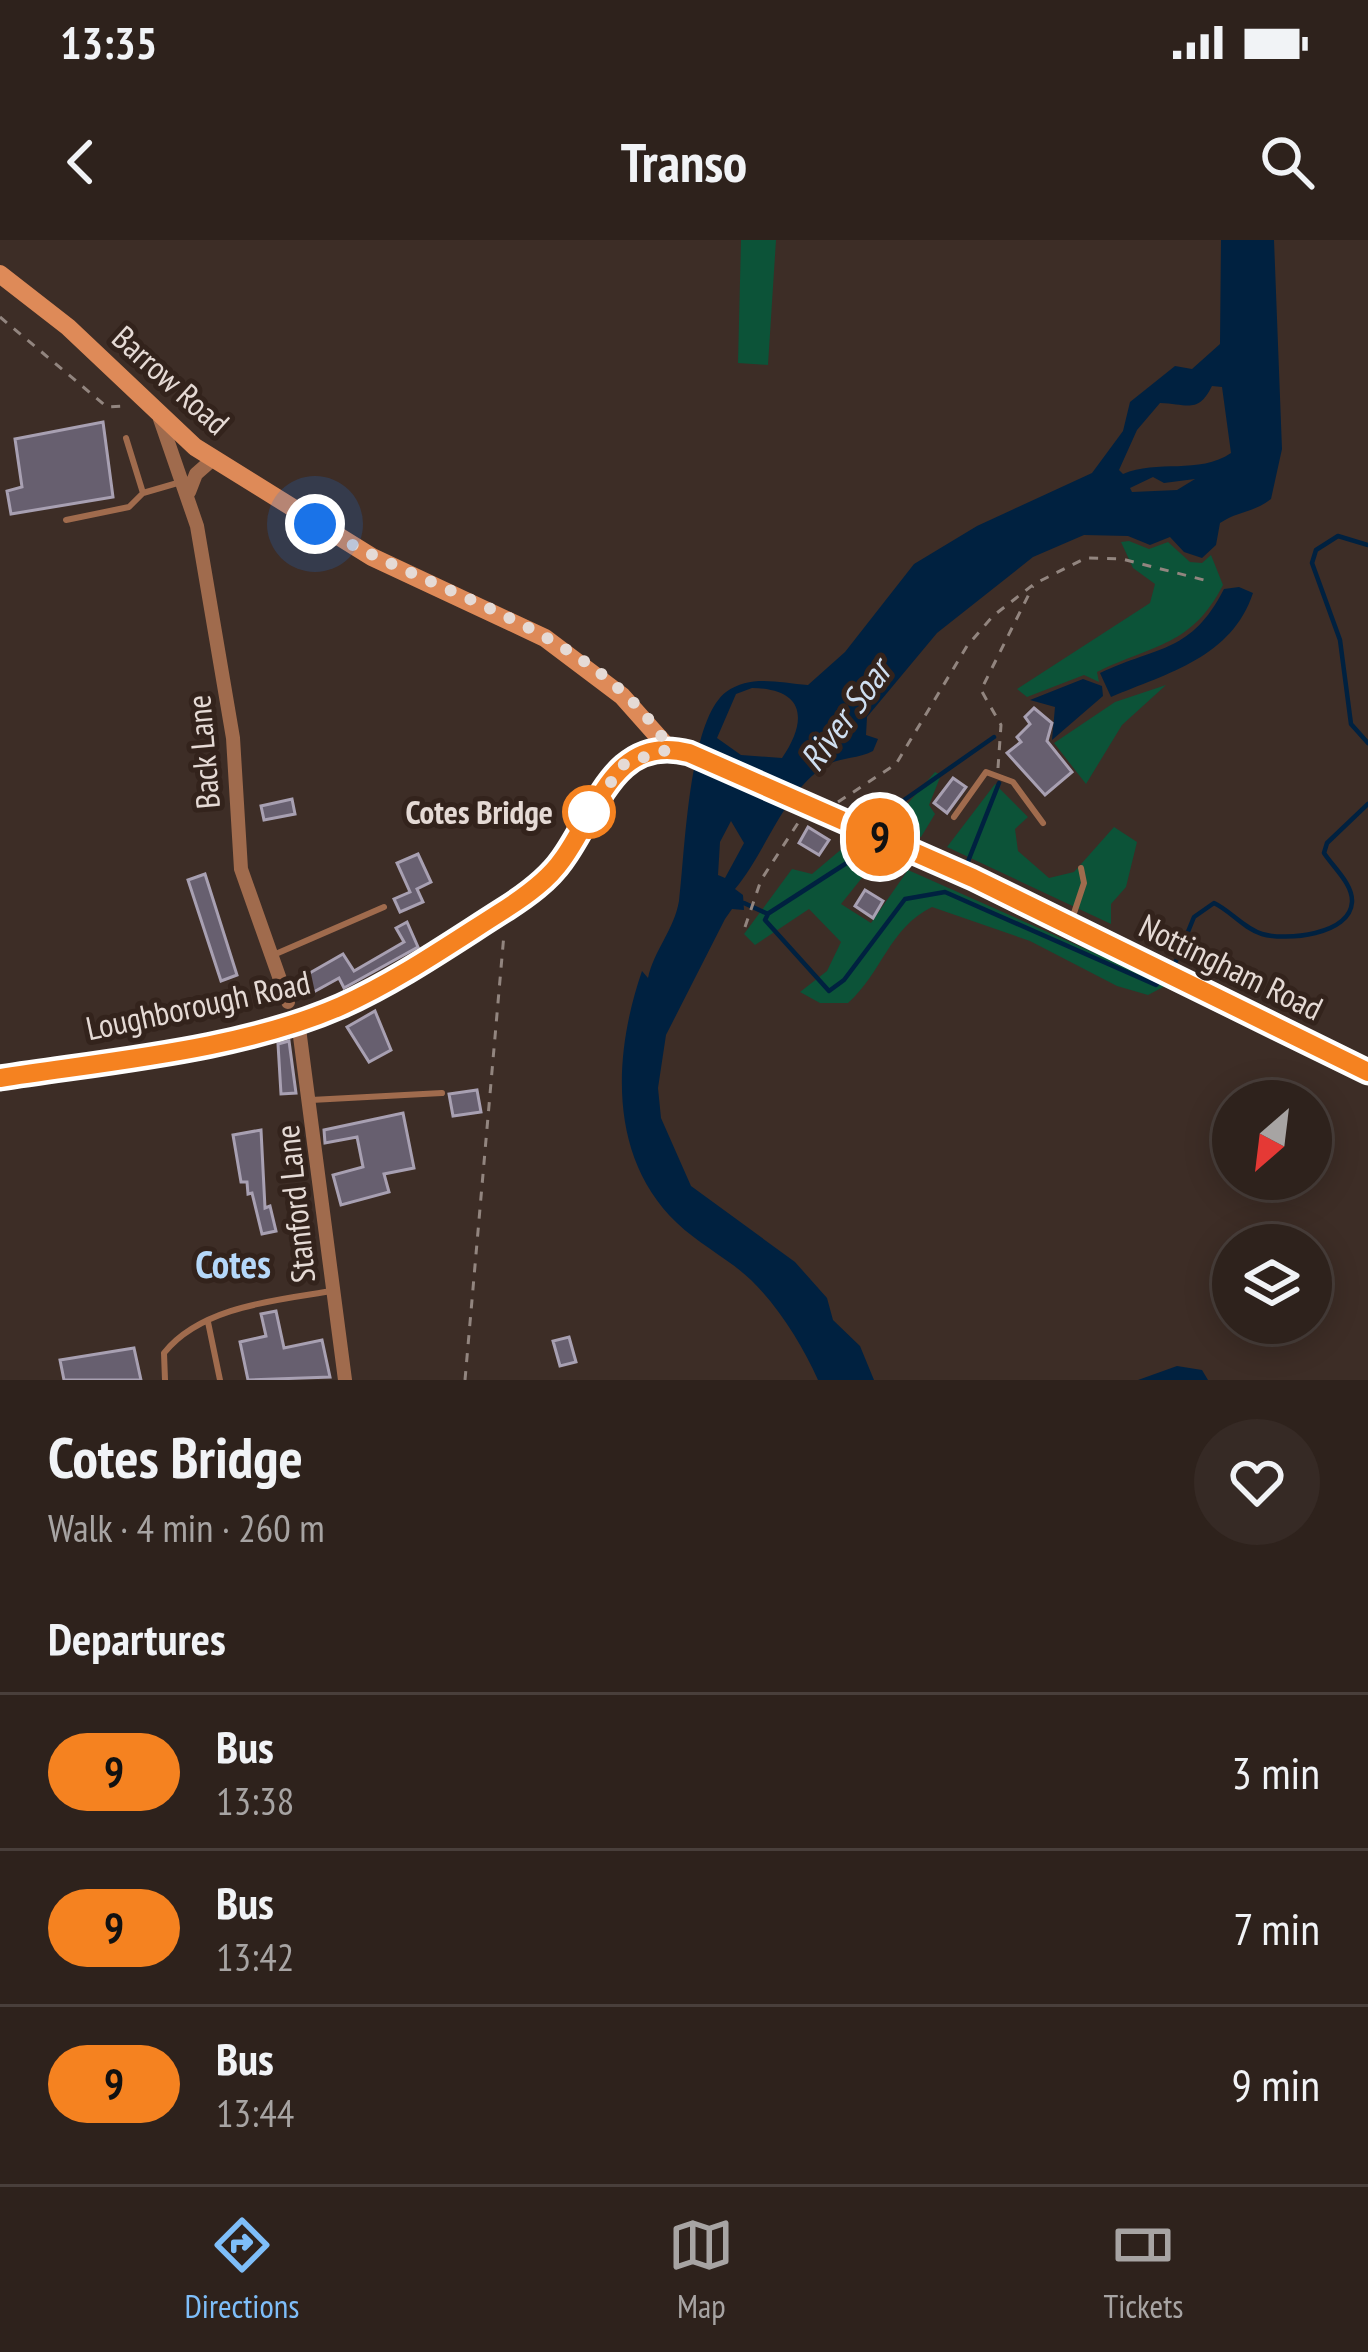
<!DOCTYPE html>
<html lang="en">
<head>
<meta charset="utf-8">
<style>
  body { margin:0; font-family:"PT Sans Narrow",sans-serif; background:#362a25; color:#f1f3f6; height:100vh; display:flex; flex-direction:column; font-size:45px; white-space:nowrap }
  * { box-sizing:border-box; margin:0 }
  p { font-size:39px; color:#a7a4a3 }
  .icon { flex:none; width:66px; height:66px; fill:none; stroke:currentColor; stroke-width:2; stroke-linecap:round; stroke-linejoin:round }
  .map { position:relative; height:1140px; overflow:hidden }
  .details { display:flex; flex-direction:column; background:#2e221c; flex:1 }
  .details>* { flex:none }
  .badge { padding:0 24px; border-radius:39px; font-size:42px; line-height:78px }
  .needle { width:78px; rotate:208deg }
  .buttons { position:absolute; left:1212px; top:840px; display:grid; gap:24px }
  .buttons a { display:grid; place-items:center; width:120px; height:120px; border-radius:50%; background:#2e221c; box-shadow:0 6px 30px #0003,0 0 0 3px #493f3b; font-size:60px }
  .you { position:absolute; width:60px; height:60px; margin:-30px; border:9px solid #fff; border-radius:50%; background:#1a73e8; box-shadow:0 0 0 18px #1a73e833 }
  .map>.badge { position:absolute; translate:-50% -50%; box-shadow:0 0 0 6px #fff }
  h2 { padding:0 48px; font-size:45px; line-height:108px }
  .round { display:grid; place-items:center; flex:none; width:126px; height:126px; border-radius:63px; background:#362a25 }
  .headline { display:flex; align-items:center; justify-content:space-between; height:204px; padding:0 48px }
  h1 { font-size:57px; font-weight:700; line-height:90px }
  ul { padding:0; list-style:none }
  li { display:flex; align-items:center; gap:36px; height:156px; padding:0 48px; border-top:3px solid #493f3b }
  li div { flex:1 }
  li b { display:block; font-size:45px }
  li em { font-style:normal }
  li .badge { min-width:132px; font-weight:700; text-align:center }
  .status { display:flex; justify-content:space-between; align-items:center; height:84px; padding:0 60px; background:#2e221c; direction:ltr }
  .status svg { height:33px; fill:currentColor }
  header { display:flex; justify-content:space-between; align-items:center; height:156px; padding:0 48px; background:#2e221c; font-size:54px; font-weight:700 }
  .dock { display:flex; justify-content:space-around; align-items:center; height:168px; border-top:3px solid #493f3b; background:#2e221c; font-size:33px; color:#a7a4a3 }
  .dock a { display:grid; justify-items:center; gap:6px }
  .dock .selected { color:#7ebef9 }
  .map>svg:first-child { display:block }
</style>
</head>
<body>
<div class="status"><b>13:35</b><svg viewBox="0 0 49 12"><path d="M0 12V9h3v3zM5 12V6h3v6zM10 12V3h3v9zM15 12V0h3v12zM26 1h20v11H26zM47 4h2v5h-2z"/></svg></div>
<header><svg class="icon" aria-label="back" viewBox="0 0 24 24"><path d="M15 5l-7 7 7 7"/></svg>Transo<svg class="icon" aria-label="search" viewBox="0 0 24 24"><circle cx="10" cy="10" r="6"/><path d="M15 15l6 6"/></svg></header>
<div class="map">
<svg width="1368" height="1140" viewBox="0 0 1368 1140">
  <rect width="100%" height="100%" fill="#3d2d26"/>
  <path fill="#0c5338" d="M741,0H776L768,125L738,123Z
    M1129,301L1149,309L1168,302L1190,322L1202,323L1211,315L1223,345C1192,406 1154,404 1097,432L1099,442L1084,435L1027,457L1017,449L1150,363L1155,344L1133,328L1121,302Z
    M1166,445L1122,485L1086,544L1054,503L1115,462Z
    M935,532L941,535L929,565L935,574L921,597L891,583Z
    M995,544L1028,577L1015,589L1018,611L1049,638L1074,632L1114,587L1137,602L1126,647L1111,664V684L947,607Z
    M850,602L877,619L841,664L871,683L908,630L1167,745L1148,755L1117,746L1030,701L932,667C889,688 882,733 848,763H820L800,752L827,731L841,702L809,669L755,705L744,694L792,629L812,634Z"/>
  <path fill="#002140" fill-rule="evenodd" d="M1221,0H1274L1282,209L1271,259C1253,273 1238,271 1220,283L1216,305L1202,318L1184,312L1170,297L1150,305L1128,296L1084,295L1033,317L937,393L867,477L866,495L878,499L873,511C858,519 841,517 827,525C784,550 766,613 735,649L743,655L744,670L732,669L725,679L666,795L658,848L661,878L691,946L795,1022L827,1058L833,1080L860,1106L874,1140H818C803,1106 779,1067 751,1040C729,1019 700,1005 677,983C608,917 613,815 642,731L648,738C654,710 674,690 679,661C685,614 688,481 726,452C751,434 779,443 808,445L845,412L914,324L977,286L1092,233L1123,191L1130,162L1175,126L1192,129L1220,104ZM1212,146L1222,147L1231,213C1199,235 1157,219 1123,234L1119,230L1137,190L1160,163C1188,164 1198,174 1212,146ZM1153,237L1164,243L1195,239L1177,250L1132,252L1130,248ZM752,448C805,449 808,480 782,518L741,515L717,498L736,454ZM731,581L744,603L725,638L718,635L720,602Z
    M1239,347L1253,353C1232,417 1168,433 1111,457L1100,433C1160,405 1191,413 1224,349Z
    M1083,439L1102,446L1103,456L1052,500L1055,467L1030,460Z
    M1177,1126L1202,1130L1208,1140H1138Z"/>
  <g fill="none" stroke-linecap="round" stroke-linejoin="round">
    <path stroke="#002140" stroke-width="4.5" d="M1368,305L1338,296L1316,310L1312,323L1340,400L1351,484L1368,503
      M876,589L887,572L994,497
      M965,629L999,543
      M744,663L768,674L765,680L829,751L844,740L905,659L945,652L1156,745L1162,738
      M769,673L859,615L870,598
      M1174,726L1194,677L1214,663C1231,671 1243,688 1262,694C1286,701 1350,695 1352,662C1353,644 1333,627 1324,613L1327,603L1368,564"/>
  </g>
  <path fill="#675f6f" stroke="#a8a0b2" stroke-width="3" d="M103,182L113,257L11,274L7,251L22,247L15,199Z
    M1034,468L1052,483L1047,501L1072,532L1045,555L1007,513L1021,502L1017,497L1030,484L1025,477Z
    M953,538L966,547L947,573L934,563Z
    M292,559L295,574L264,580L261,566Z
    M808,587L829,600L819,615L799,603Z
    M418,614L431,642L417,649L423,662L400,672L394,659L410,652L397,623Z
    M205,634L237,735L221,741L188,640Z
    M865,650L883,661L873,678L855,666Z
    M407,682L418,707L344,748L339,738L310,754L301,738L343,714L354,731L404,702L396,688Z
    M375,771L391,810L369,822L347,787Z
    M289,801L296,853L281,854L278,804Z
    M477,850L481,872L453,876L449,854Z
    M403,873L414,928L384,934L389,952L341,965L333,935L363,927L357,897L325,903L324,890Z
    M261,890L265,968L270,966L276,991L262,994L252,953L248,954L247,942H241L233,895Z
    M276,1071L284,1108L322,1100L330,1137L248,1140L240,1102L266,1096L261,1074Z
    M569,1097L576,1122L560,1126L553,1101Z
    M134,1108L141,1140H64L60,1120Z"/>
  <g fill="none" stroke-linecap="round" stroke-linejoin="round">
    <path stroke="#92857f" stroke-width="3" stroke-dasharray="9 9" stroke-linecap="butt" d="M0,77L107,167L127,166
      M998,528L1001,485L981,450L1033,346
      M838,562L896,524L967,406L993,376L1034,344L1086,318L1122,319L1208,341
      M745,687L761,640L798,583
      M465,1140L504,694"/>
    <path stroke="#a06b4d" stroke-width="6" d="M126,198L143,253
      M66,280L129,267L143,253L181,242
      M954,577L986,532L1013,542L1043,583
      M1073,676L1084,643L1081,628
      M271,716L384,667
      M311,860L442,853
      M208,1082L220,1140
      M165,1140L164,1113C201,1066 278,1060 332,1051"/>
    <path stroke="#a06b4d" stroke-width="14" d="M160,179L197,286L233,498L241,629L288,762
      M189,252L196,234L213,219
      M298,781L345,1140"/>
    <path stroke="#de8a58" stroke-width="18" d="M0,34L68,87L195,207L372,317L545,398L622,456L670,510"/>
    <path stroke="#f1b18c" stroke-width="21" d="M845,582L1071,684L1368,832
      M0,838C106,822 223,811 324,773C386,749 444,708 499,673C522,658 545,643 562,620C597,573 613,494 689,513"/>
    <path stroke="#f1b18c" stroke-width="21" d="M689,513L845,582"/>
  </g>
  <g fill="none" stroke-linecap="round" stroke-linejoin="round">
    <defs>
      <path id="line" d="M0,838C108,821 241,810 341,766C399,740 453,702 507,668C527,655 548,640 562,620C597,573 613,493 689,513L973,638L1368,832"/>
    </defs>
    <use href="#line" stroke="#fff" stroke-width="27"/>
    <use href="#line" stroke="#f58220" stroke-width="18"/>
    <path stroke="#e5dad5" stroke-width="12" stroke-dasharray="0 21.6" d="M315,284C430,354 595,387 670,509L625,523L589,572"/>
  </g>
  <circle fill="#fff" stroke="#f58220" stroke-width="6" cx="589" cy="572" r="24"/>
  <g text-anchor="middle" stroke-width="10" stroke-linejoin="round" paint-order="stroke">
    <g font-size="33" fill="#e5dad5" stroke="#33231c">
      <text transform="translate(171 140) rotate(42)" y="12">Barrow Road</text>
      <text transform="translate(203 512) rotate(-95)" y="12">Back Lane</text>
      <text transform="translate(1231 727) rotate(26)" y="12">Nottingham Road</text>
      <text transform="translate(198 765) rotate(-12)" y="12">Loughborough Road</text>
      <text transform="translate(295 964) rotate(-96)" y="12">Stanford Lane</text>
    </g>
    <g font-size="33" font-weight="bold" fill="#e5dad5" stroke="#33231c" text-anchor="end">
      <text x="553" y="584">Cotes Bridge</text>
    </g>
    <g font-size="36" font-style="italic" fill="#cedef0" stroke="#33231c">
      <text transform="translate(845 475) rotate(-54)" y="13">River Soar</text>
    </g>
    <g font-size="39" font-weight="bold" fill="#b5d8fa" stroke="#33231c">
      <text x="233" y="1038">Cotes</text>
    </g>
  </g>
</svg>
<div class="buttons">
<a><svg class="needle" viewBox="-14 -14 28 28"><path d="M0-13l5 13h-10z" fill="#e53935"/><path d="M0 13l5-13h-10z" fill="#a7a4a3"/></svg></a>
<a><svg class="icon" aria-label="layers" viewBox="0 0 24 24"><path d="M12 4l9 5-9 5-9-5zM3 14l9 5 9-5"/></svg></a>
</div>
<div class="you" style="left:315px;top:284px"></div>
<b class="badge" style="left:880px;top:597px;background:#f58220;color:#111">9</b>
</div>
<section class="details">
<div class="headline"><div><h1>Cotes Bridge</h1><p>Walk · 4 min · 260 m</p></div><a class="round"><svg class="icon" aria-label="heart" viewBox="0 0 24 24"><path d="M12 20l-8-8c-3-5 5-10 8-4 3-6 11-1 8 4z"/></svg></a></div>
<h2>Departures</h2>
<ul>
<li><span class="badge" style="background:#f58220;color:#111">9</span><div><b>Bus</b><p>13:38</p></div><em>3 min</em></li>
<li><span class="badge" style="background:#f58220;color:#111">9</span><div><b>Bus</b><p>13:42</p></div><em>7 min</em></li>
<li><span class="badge" style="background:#f58220;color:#111">9</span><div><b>Bus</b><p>13:44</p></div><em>9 min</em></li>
</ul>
</section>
<nav class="dock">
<a class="selected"><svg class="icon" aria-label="directions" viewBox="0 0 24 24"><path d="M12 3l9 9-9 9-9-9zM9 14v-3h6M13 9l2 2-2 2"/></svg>Directions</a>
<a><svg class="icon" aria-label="map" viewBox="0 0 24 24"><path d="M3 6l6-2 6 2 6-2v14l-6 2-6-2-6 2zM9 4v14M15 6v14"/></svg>Map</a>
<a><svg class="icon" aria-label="tickets" viewBox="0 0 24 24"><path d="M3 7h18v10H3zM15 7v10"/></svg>Tickets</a>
</nav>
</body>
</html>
